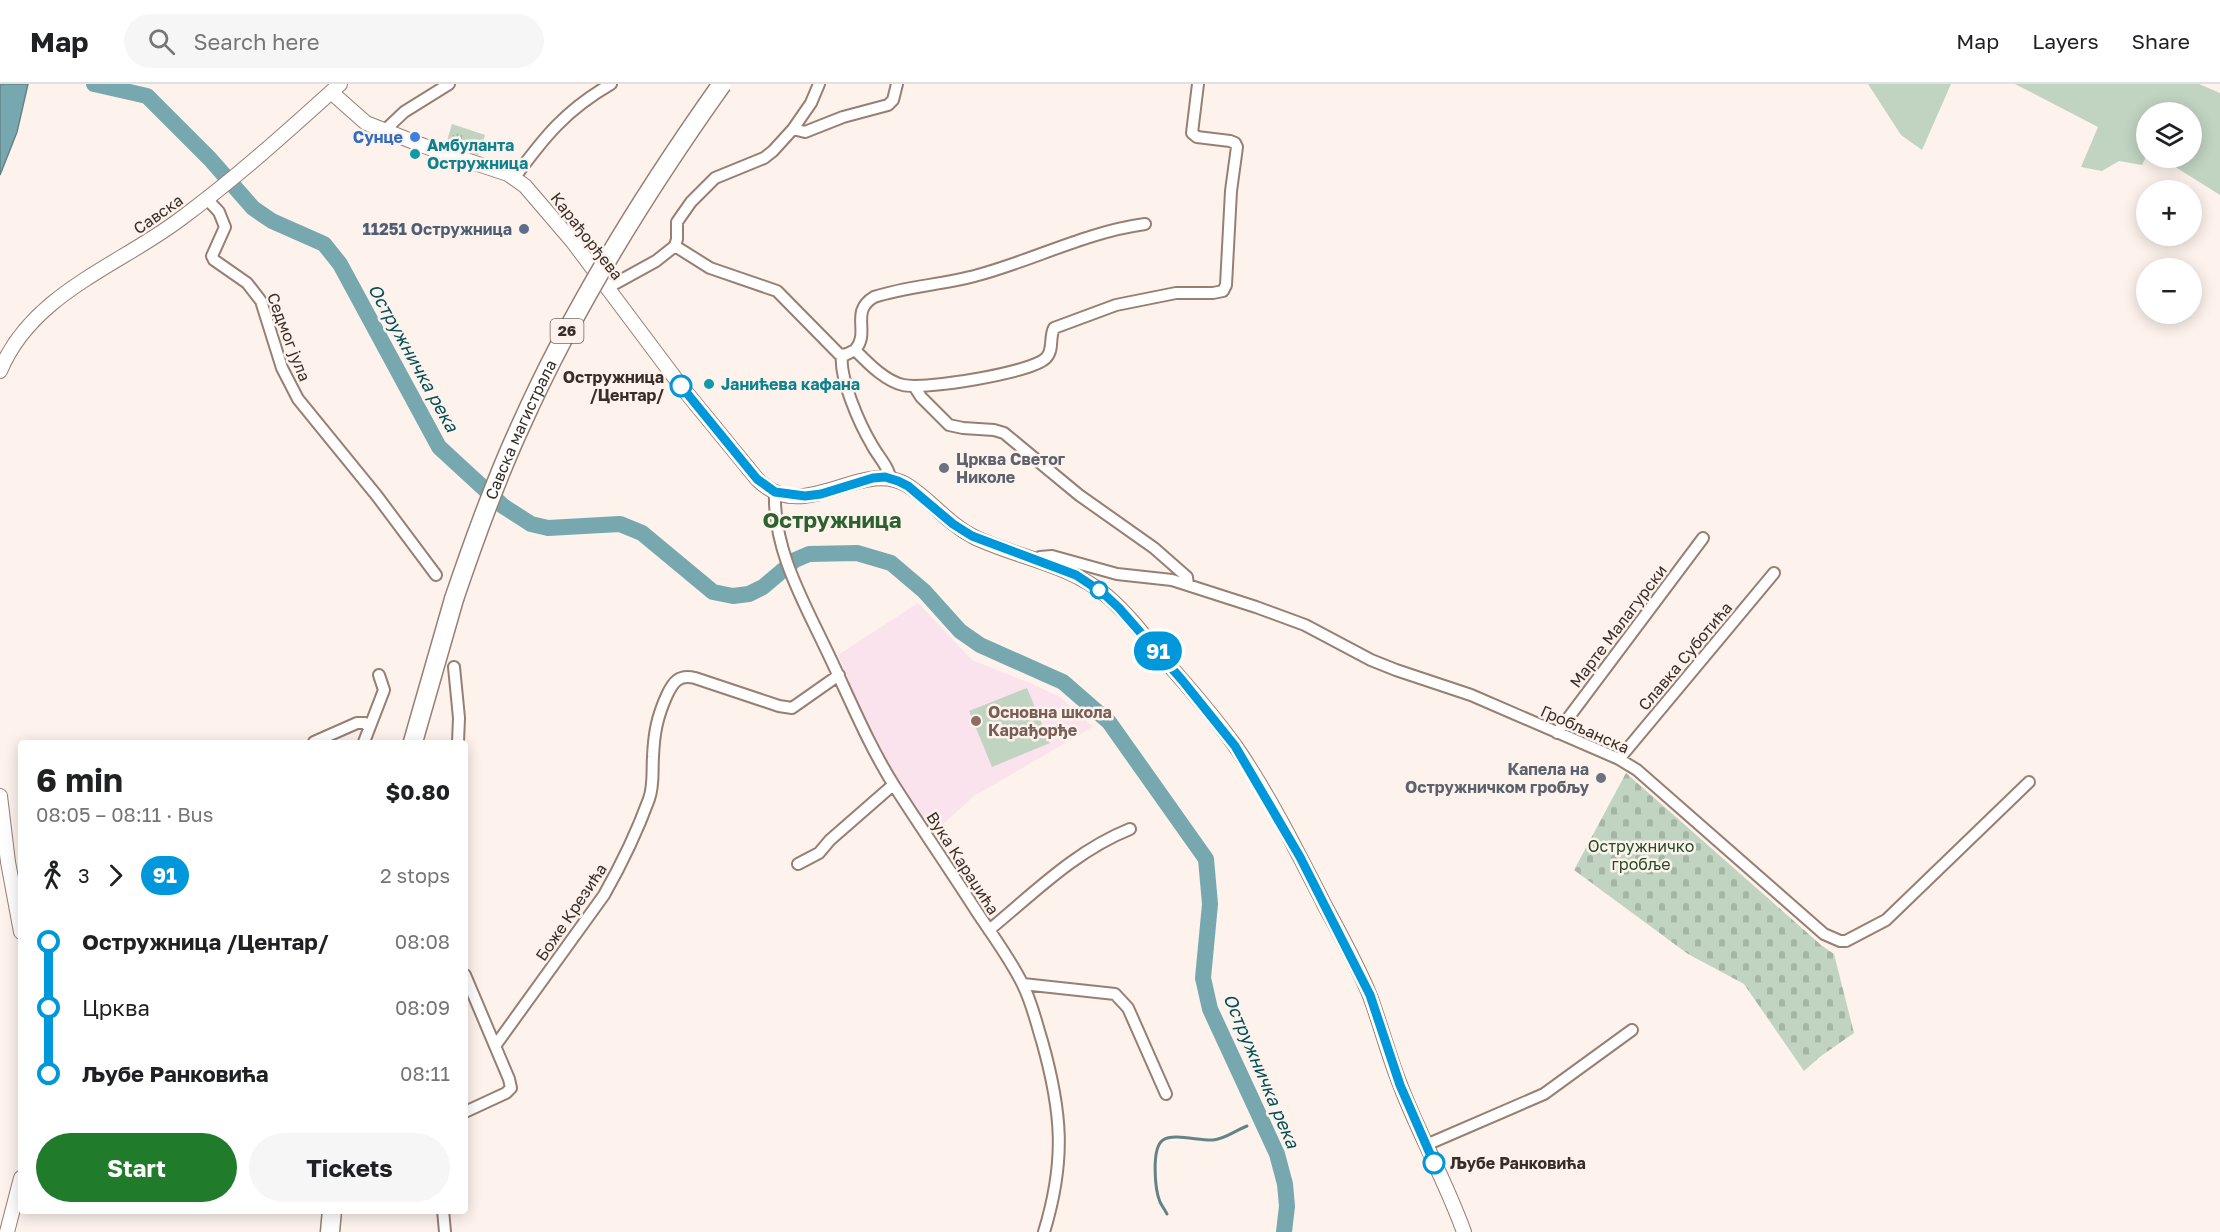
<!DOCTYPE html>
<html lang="en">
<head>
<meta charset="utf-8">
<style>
  body { margin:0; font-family:"Golos Text",sans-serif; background:#f6f6f6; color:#202124; height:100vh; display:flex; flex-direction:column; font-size:22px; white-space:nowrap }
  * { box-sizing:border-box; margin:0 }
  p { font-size:20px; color:#757577 }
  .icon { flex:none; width:33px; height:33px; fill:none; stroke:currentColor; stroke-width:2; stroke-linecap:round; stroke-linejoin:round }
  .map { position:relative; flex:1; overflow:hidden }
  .details { position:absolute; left:18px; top:656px; width:450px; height:474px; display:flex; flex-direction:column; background:#fff; border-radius:6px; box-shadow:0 3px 15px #0003 }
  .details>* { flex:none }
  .badge { padding:0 12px; border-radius:20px; font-size:21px; line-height:39px }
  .fabs { position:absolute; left:2136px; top:18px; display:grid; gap:12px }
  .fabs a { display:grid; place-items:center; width:66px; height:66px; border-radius:50%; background:#fff; box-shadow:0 3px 15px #0003; font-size:30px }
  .map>.badge { position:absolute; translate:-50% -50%; box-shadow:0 0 0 3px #fff }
  .legs { display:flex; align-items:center; gap:9px; height:66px; padding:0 18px; font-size:20px }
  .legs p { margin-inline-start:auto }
  .headline { display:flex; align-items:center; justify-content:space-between; height:102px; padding:0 18px }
  h1 { font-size:33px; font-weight:700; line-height:45px }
  .button { display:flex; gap:12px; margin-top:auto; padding:12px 18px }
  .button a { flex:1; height:69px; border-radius:36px; background:#207b2b; color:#fff; font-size:24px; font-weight:700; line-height:69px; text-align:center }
  .button a+a { background:#f6f6f6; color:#202124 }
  ul { padding:0 18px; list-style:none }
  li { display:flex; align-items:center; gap:21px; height:66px; font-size:22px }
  li i { display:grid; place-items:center; width:9px; height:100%; margin:0 8px; background:currentColor }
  li i::after { content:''; width:15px; height:15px; margin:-8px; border:4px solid; border-radius:50%; background:#fff }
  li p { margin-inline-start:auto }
  li:first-child i { background:linear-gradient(#0000 50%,currentColor 0) }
  li:last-child i { background:linear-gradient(currentColor 50%,#0000 0) }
  header { display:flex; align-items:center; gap:36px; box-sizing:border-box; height:84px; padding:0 30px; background:#fff; border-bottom:2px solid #e0e0e0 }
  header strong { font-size:28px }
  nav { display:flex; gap:33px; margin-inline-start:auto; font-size:21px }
  .search { width:420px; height:54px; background:#f6f6f6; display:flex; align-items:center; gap:15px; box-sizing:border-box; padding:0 21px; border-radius:33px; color:#757577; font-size:22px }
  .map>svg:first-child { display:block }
</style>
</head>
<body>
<header>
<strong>Map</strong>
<div class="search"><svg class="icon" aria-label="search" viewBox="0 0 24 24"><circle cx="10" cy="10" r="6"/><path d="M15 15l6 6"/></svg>Search here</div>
<nav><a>Map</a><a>Layers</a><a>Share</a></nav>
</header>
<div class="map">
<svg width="2220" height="1148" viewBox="0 0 2220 1148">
  <defs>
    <pattern id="cemetery-stones" width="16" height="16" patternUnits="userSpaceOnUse" patternTransform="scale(1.5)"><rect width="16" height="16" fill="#c0d4c1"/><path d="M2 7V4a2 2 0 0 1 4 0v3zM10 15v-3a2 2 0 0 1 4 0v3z" fill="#a6b6a6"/></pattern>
    <pattern id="park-tufts" width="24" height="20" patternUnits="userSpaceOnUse" patternTransform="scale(1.5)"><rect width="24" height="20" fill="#c0d4c1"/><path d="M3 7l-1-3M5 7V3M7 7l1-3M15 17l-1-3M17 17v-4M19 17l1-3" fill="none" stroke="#a6b6a6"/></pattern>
  </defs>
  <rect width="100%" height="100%" fill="#fdf2ec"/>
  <path fill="#fbe3ee" d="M918,519L972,576L1030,599L1060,613L1093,643L974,712L931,751L889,683L863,632L838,571Z"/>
  <path fill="#c0d4c1" d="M1868,0H1951L1922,66L1901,51Z
    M2015,0H2199L2220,9V111L2161,74H2192V28H2146V73L2142,81L2119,77L2102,87L2081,83L2098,43Z
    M1027,604L1050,659L992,683L969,627Z"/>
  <path fill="url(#cemetery-stones)" d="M1626,689L1821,861L1834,870L1854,949L1821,972L1804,987L1744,900L1688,870L1574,786Z"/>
  <path fill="url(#park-tufts)" d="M452,40L485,51L478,71L446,60Z"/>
  <path fill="#77a8b0" stroke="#648387" stroke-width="1.5" d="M0,0H28L17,48L0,91Z"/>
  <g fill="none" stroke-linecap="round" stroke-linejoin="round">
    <path stroke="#648387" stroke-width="3" d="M1167,1130C1165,1126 1162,1122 1160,1118C1155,1106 1151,1064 1163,1056C1173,1049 1200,1057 1213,1056C1225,1055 1236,1046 1247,1042"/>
    <path stroke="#77a8b0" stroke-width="16" d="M94,0L147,12L210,75L253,124L272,137L324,160L340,180L439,363L503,422L531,440L548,444L620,440L642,449L713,508L733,512L749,510L763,503L795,476L809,470L857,469L891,479L924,507L960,547L980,561L1063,598L1109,638L1206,775L1210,820L1203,894L1210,925L1277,1070L1285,1100L1287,1122L1284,1148"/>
    <defs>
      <path id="minor" d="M793,45L805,48L843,33L888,21L893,16L897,0
        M384,47L404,28L449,0
        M515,93C545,52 566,26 611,0
        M207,115L219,128L225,143L212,172L214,176L247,199L261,217L282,284L298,315L377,412L436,491
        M675,162L710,184L777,207L839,270L845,271L855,266
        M607,204L656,177L675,162L677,155V138L691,118L715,94L764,74L773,67L793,45L811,19L819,0
        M855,266C868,279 885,297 903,301C924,306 1031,289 1046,274C1054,266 1049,254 1054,244L1116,221L1176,209H1213L1223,207L1226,201L1231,107L1237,63L1235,59L1230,57L1197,53L1192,49L1198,0
        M855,266C871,248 849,228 874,213C907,202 943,201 978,191C1034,176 1086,148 1145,140
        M842,271C839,294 860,341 872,361C877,371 889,383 890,394
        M914,302L921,313L949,341L963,344L994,346L1004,349L1079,411L1154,464L1187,493L1188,501
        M775,408C773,463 801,513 824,561C847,608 867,659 895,703C922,745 950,786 977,828C993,852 1011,876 1023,901C1032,919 1036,938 1042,957C1062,1028 1066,1076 1044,1148
        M1037,477L1040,473L1052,472L1117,490L1172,496L1256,523L1305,541L1371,576L1396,586L1471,611L1619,675L1637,686L1824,850L1840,857H1846L1886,836L2029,698
        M454,583L459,634L458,658
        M1557,649L1703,454
        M314,658L357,639H365L369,644
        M364,658L384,606L379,591
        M1619,675L1774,489
        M798,780L819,769L830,756L893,701
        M989,846C1034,809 1075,767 1130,745
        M465,891L509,995L511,1004L506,1009L465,1028
        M1023,900L1115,910L1128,924L1166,1010
        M495,962L604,811C621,781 637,748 649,715C654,701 652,687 653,673C654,649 657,633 667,611C673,598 679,590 695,594L779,622L792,624L839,591
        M1426,1061L1544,1010L1632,946
        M443,1126L445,1148"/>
      <path id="tertiary" d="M331,8L366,39L424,62L508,90L525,102L573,158L681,302L757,395C803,443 861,373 907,401C931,416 948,440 974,453C1018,474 1069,480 1107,512C1127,529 1144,551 1160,571C1186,600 1213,631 1236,663C1269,711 1298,769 1324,820C1340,850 1357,880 1370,912C1381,942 1389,973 1401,1003C1420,1052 1446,1098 1464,1148
        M0,287C32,210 116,183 179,136C235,95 288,47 340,0
        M0,712L8,778L21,848
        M7,1148L21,1094"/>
      <path id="primary" d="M413,658L454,515
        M330,1148L332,1126"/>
    </defs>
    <use href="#minor" stroke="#987f72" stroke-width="14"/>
    <use href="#tertiary" stroke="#987f72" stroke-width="16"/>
    <use href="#primary" stroke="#987f72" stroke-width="21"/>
    <use href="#minor" stroke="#fff" stroke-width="10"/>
    <use href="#tertiary" stroke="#fff" stroke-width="14"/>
    <use href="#primary" stroke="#fff" stroke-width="18"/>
    <defs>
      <g id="primary-bridge">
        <path id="s1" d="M454,515C474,456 495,397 521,341C575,220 646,107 722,0"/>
      </g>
    </defs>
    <use href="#primary-bridge" stroke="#987f72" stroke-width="21" stroke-linecap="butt"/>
    <use href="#primary-bridge" stroke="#fff" stroke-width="18"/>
  </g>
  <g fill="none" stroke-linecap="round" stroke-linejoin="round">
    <defs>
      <path id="line-1" d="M681,302L757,395L775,408L805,412L821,410L873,394L885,393L898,397L908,402L953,440L972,452L1076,491L1103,509L1119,524L1182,596L1235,662L1300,773L1370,911L1400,1001L1434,1079"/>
    </defs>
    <use href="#line-1" stroke="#fff" stroke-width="14"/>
    <use href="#line-1" stroke="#0098da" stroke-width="9"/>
  </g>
  <circle fill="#3f7fe0" stroke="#fdf2ec" stroke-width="2" cx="415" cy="53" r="6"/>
  <g fill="#0f9aa8" stroke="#fdf2ec" stroke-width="2">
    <circle cx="415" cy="70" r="6"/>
    <circle cx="709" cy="300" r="6"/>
  </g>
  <circle fill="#5c6f8a" stroke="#fdf2ec" stroke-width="2" cx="524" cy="145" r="6"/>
  <g fill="#fff" stroke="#0098da" stroke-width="3">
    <circle cx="681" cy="302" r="10"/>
    <circle cx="1099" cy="506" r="8"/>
    <circle cx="1434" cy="1079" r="10"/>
  </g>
  <g fill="#6b7280" stroke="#fdf2ec" stroke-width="2">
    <circle cx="944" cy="384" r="6"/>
    <circle cx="1601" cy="694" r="6"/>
  </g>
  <circle fill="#8d6e63" stroke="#fdf2ec" stroke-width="2" cx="976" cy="637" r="6"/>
  <g text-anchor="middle" stroke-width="5" stroke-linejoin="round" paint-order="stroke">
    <rect fill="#fdf2ec" stroke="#736963" stroke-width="1.5" x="550.5" y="235" width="33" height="24" rx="4.5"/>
    <g font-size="15" font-weight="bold" fill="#382e28">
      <text x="567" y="252">26</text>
    </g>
    <g font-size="16" font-weight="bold" fill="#366cbe" stroke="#fdf2ec" text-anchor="end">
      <text x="403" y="59">Сунце</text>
    </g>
    <g font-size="16" font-weight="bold" fill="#0d838f" stroke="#fdf2ec" text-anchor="start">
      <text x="427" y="67">Амбуланта<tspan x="427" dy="18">Остружница</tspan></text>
      <text x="721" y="306">Јанићева кафана</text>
    </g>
    <g font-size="16" fill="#382e28" stroke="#fdf2ec">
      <text transform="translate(158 130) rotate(-35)" y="6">Савска</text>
      <text transform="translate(587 152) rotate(52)" y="6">Карађорђева</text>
      <text transform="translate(289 253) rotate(69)" y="6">Седмог јула</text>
      <text dy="6" stroke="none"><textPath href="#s1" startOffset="182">Савска магистрала</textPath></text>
      <text transform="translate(1618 542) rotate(-53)" y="6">Марте Малагурски</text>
      <text transform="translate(1685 572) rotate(-50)" y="6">Славка Суботића</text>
      <text transform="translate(1585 645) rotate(24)" y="6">Гробљанска</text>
      <text transform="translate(963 779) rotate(57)" y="6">Вука Караџића</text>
      <text transform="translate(571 828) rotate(-56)" y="6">Боже Крезића</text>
    </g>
    <g font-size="16" font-weight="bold" fill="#4e5e75" stroke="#fdf2ec" text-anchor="end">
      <text x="512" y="151">11251 Остружница</text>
    </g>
    <g font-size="16" font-weight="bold" fill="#382e28" stroke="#fdf2ec" text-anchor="end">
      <text x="664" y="299">Остружница<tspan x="664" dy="18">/Центар/</tspan></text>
      <text x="1450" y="1085" text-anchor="start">Љубе Ранковића</text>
    </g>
    <g font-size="16" font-weight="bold" fill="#5b616d" stroke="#fdf2ec" text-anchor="start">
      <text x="956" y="381">Црква Светог<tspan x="956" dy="18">Николе</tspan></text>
      <text x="1589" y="691" text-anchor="end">Капела на<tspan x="1589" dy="18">Остружничком гробљу</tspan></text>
    </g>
    <g font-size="16" font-weight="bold" fill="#785e54" stroke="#fdf2ec" text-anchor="start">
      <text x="988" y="634">Основна школа<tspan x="988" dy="18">Карађорђе</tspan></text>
    </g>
    <g font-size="16" fill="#1f4d24" stroke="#fdf2ec">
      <text x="1641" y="768">Остружничко<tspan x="1641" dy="18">гробље</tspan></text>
    </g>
    <g font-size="18" font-style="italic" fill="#014f58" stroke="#fdf2ec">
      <text transform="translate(413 274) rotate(61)" y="6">Остружничка река</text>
      <text transform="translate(1261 987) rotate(67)" y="6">Остружничка река</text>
    </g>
    <g font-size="22" font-weight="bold" fill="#2b622f" stroke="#fdf2ec">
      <text x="832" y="444">Остружница</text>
    </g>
  </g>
</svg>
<div class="fabs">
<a><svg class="icon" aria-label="layers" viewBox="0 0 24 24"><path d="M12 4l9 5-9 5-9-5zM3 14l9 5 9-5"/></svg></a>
<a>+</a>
<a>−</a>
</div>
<b class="badge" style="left:1158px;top:567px;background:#0098da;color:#fff">91</b>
<section class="details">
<div class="headline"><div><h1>6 min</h1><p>08:05 – 08:11 · Bus</p></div><b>$0.80</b></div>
<div class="legs"><svg class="icon" aria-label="walk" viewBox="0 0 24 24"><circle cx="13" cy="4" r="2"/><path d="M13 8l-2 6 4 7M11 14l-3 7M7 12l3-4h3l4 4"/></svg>3<svg class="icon" aria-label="forward" viewBox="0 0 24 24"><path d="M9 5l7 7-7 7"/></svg><b class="badge" style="background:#0098da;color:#fff">91</b><p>2 stops</p></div>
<ul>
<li><i style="color:#0098da"></i><b>Остружница /Центар/</b><p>08:08</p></li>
<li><i style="color:#0098da"></i><span>Црква</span><p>08:09</p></li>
<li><i style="color:#0098da"></i><b>Љубе Ранковића</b><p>08:11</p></li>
</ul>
<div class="button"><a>Start</a><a>Tickets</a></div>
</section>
</div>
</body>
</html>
